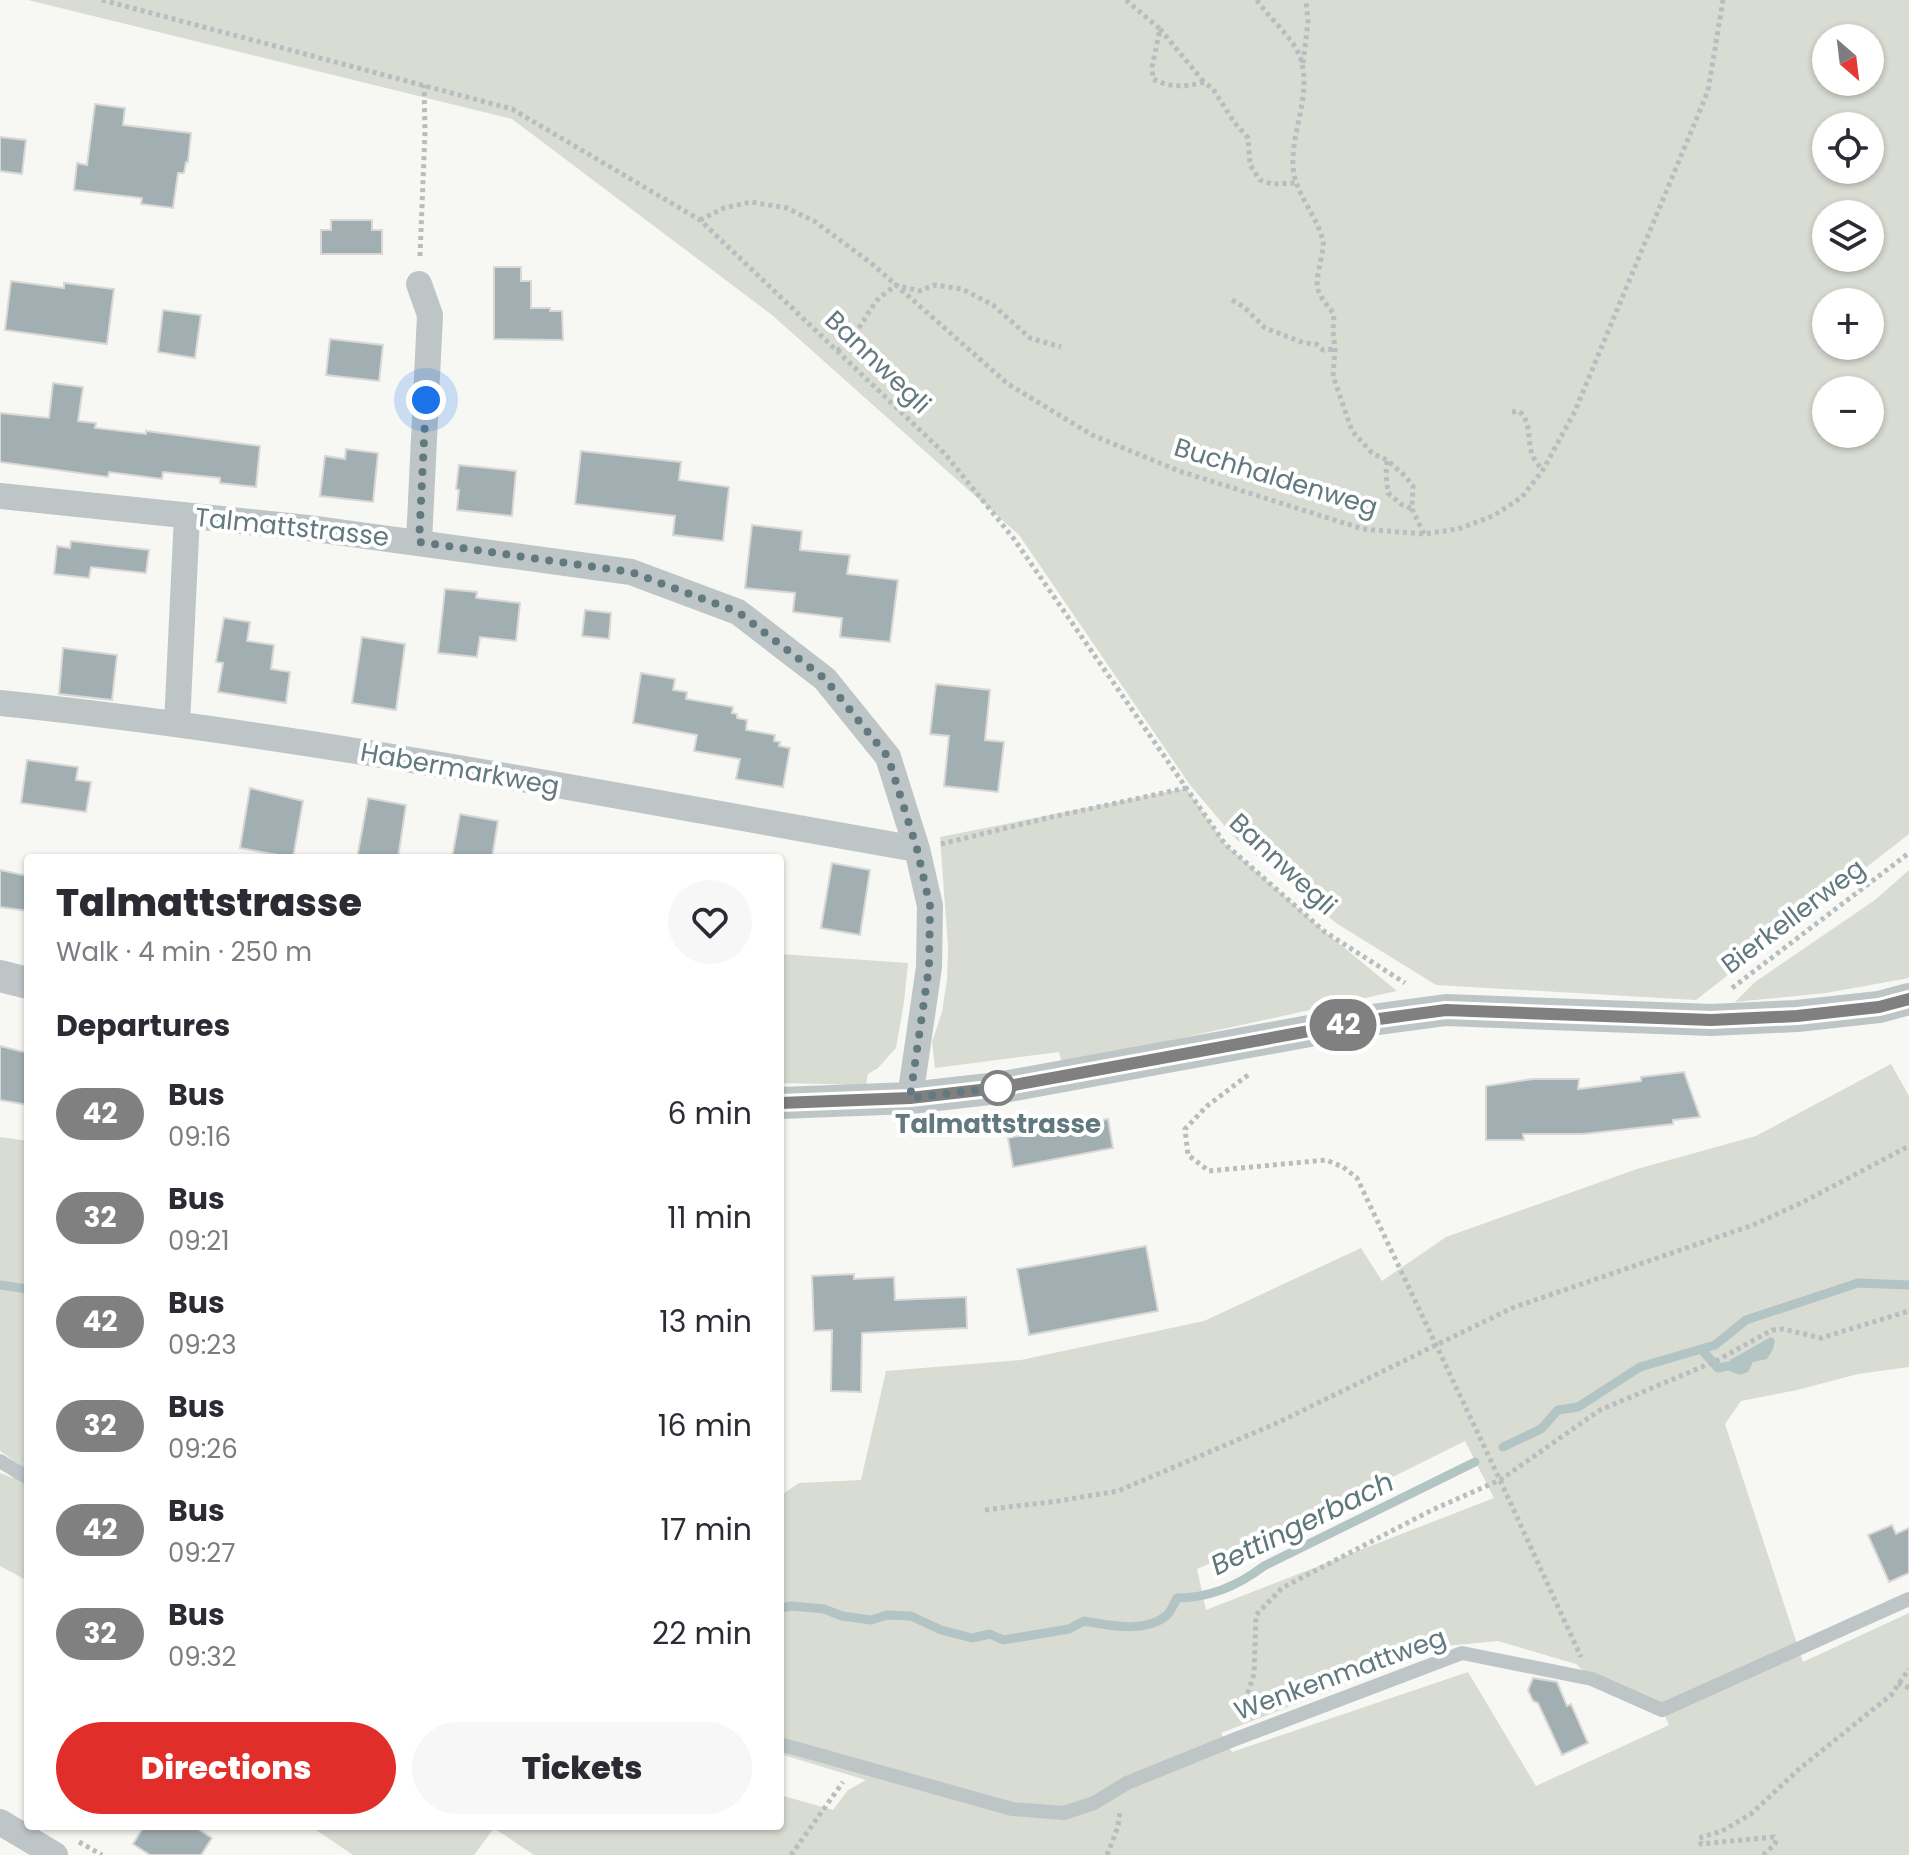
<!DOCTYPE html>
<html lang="en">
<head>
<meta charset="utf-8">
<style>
  body { margin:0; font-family:Poppins,sans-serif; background:#f7f7f7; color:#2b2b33; height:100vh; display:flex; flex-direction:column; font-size:30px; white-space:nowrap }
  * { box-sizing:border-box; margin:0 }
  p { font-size:26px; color:#7c7c81 }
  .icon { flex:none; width:44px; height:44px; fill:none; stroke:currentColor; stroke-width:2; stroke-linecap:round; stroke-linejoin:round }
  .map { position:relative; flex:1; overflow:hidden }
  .panel { position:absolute; left:24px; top:854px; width:760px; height:976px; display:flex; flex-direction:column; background:#fff; border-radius:8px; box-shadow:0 2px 6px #0004 }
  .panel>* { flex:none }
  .badge { padding:0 16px; border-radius:26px; font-size:28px; line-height:52px }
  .needle { width:52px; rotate:152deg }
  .buttons { position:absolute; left:1812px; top:24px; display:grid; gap:16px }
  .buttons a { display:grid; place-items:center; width:72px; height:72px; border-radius:50%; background:#fff; box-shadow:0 2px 6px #0004; font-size:40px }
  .you { position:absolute; width:40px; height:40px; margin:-20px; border:6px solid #fff; border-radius:50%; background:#1a73e8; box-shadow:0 0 0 12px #1a73e833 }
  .map>.badge { position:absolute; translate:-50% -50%; box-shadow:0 0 0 4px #fff }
  h2 { padding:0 32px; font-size:30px; line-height:72px }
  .round { display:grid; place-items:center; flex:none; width:84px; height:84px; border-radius:42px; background:#f7f7f7 }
  .head { display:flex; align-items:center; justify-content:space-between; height:136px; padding:0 32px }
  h1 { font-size:38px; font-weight:800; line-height:60px }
  .cta { display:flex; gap:16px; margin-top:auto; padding:16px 32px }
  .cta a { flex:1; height:92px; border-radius:48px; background:#e22e2a; color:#fff; font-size:32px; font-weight:800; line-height:92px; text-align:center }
  .cta a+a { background:#f7f7f7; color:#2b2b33 }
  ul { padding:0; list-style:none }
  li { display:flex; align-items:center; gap:24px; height:104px; padding:0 32px }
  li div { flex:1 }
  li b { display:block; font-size:30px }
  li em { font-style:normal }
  li .badge { min-width:88px; font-weight:700; text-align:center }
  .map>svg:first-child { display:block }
</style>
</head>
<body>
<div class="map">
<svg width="1909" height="1855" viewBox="0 0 1909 1855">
  <rect width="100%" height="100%" fill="#f7f7f4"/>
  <path fill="#d8dcd3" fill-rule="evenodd" d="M28,0H1909V834L1696,1000L1436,985L1336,923L1234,837L1190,785L1019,535L772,315L512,119ZM1870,38V82H1826V38ZM1870,126V170H1826V126ZM1870,214V258H1826V214ZM1870,302V346H1826V302ZM1870,390V434H1826V390Z
    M1186,788L1225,844L1325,932L1397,991L1062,1064L1059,1052L935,1068L932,1042L942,1012L947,980L948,947L940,837Z
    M1909,870V978L1826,993L1735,1002L1755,982L1875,900Z
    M780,954L908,963L904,1002L896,1048L878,1068L868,1074L866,1085L780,1083Z
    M1891,1064L1909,1096V1367L1858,1374L1797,1390L1741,1401L1725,1424L1803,1662L1909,1613V1855H534L494,1828L474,1855H353L310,1826H780V1795L833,1810L848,1790L866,1780L780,1754V1496L799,1483L861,1480L886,1371L1021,1360L1204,1321L1361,1248L1382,1281L1446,1237L1637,1169L1756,1136ZM1465,1441L1494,1498L1206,1610L1197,1569L1286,1530ZM1498,1641L1576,1664L1592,1679L1662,1710L1669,1725L1536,1786L1468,1672L1232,1752L1221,1733L1445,1646Z
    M0,1137L28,1141V1581L0,1566V1473L13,1478L20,1465L0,1451Z"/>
  <path fill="#b3c4c5" d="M1771,1337L1775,1340L1773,1349L1767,1359L1753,1362L1748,1372L1740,1375L1730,1371L1728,1366L1730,1360Z"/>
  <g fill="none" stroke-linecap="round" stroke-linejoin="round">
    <path stroke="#b3c4c5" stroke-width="9" d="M0,1285L28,1289
      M1701,1349L1718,1368L1728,1366
      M1503,1447L1541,1429L1558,1410L1578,1407L1640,1367L1715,1345L1746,1320L1858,1283L1909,1285
      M780,1608L792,1606L824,1609L842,1616L871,1620L887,1615L911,1616L941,1630L972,1638L990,1634L1003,1640L1069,1629L1084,1621C1108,1625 1146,1634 1167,1615C1171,1612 1174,1603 1177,1598C1209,1598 1239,1585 1264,1566L1475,1462"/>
  </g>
  <path fill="#a2afb2" stroke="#d9d8d7" stroke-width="2" d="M95,104L125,108L123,125L191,133L188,162H186L184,173H178L173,208L141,204L142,198L74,190L77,163L87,165Z
    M0,137L26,140L22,174L0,171Z
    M331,220H372V230H382V254H321V230H331Z
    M494,267H521V281H531V308H550V311H562L563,340L494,339Z
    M11,281L64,288V283L114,289L107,344L5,330Z
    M163,310L201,315L195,358L158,352Z
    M330,339L383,345L379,381L326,375Z
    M53,383L83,387L78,421L96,423L95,428L146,434V431L260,446L256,487L220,483V478L163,472L162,479L109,472L108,477L0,462V413L49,418Z
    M346,449L378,453L373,502L320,496L325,456L345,459Z
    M581,451L681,462L679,480L729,487L723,541L673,535L675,516L575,504Z
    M459,465L516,471L512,516L457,510L459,490L456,489Z
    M752,525L802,531L800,550L850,555L847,574L898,580L890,642L840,637L842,618L793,612L795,593L745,588Z
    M71,541L149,550L146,573L91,567L89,578L54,574L57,546L70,548Z
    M445,589L477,592L476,598L520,603L516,641L480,637L477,657L438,653Z
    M585,610L611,613L609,639L582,636Z
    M224,618L250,622L247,641L274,645L271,669L290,672L286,703L218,692L223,663L216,662Z
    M362,637L405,644L396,710L352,703Z
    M63,648L117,655L112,700L59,694Z
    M641,673L675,679L673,690L687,692L686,699L733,707L732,713L737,714V718L747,720L746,730L775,735L774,741L780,742L779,746L790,748L783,787L736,779L740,759L694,751L697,735L633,723Z
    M936,684L990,690L985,740L1004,742L998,792L944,786L949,736L930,734Z
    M27,760L78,767L76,780L91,782L86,812L21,803Z
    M250,788L303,801L293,858L240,848Z
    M368,798L406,805L398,858H357Z
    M460,814L498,821L492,858H452Z
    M832,863L870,870L860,935L821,928Z
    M0,870L28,876V911L0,907Z
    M0,1046L28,1053V1105L0,1100Z
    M1684,1072L1700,1117L1673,1120V1124L1583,1134H1523L1524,1140H1486V1086L1533,1079H1579L1578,1089L1641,1081V1077Z
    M1108,1119L1113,1148L1013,1167L1008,1138Z
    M1146,1246L1158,1311L1029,1335L1017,1269Z
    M854,1274V1279L894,1277L895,1300L966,1297L967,1328L862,1333L861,1392L831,1391L832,1330L814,1331L812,1276Z
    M1892,1525L1896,1534L1909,1528V1573L1889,1582L1868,1535Z
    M1533,1678L1557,1682L1567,1706L1571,1704L1588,1743L1562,1755L1538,1703L1533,1701L1528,1690Z
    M144,1826H193L212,1838L201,1855H150L133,1844Z"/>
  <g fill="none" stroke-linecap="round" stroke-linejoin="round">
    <path stroke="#b8bdbf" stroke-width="5" stroke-dasharray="4 4" stroke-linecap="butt" d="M102,0L512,109L700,220L945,454L1014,539L1225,844L1325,932L1405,983
      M1126,0L1160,29L1152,67L1153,79C1171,88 1185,87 1204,82L1213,89L1234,122L1248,138L1250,165L1260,180L1272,184L1296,183
      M1257,0C1270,20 1298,41 1302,64C1310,98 1291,133 1293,167C1295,194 1317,215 1323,241C1324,246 1322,253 1321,259C1315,289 1314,289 1334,314L1333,331L1335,349L1333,376L1352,431L1372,453L1387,460L1405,476L1413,486L1412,509L1424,534
      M1160,29L1204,82
      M1303,63L1308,22L1306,0
      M700,220L724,208L751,202L787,208L814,221L871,263L1008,384L1092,435L1179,471L1363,529L1424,534L1458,529L1493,516L1522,497L1543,470L1575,411L1708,91L1723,0
      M420,256L425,132L424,85
      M1232,300L1244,307L1265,328L1304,343L1316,344L1323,350L1335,349
      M837,351C856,338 862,321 875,303C880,296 889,291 896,285L919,291L935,285L962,289L993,305L1030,338L1061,347
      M1512,412L1519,411C1532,423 1527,439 1532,454C1534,460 1539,466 1543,470
      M1387,461L1386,474L1388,493L1401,504L1412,509
      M941,844L1047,818L1186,788
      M1732,988L1909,853
      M1248,1075L1207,1106L1185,1129L1188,1155L1209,1171L1326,1160L1343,1167L1357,1178L1500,1480L1581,1657
      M985,1510L1058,1501L1118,1491L1277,1423L1512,1308L1753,1225L1803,1202L1909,1146
      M1898,1683L1909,1688
      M1240,1716L1254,1674L1256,1615L1282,1588L1432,1510L1500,1480L1600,1410L1716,1361L1772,1330L1783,1329L1821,1338L1909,1311
      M79,1842L102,1855
      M791,1855L843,1782
      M1107,1855L1118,1827L1120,1811
      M1763,1855L1775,1844L1776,1840L1774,1837L1701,1844L1699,1838L1722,1831L1751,1814L1799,1769L1891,1695L1909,1669"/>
    <path stroke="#bec5c7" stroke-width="14" d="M0,1461L28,1478
      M780,1744L1012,1809L1064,1813L1094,1803L1127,1783L1233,1740L1462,1653L1592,1679L1662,1710L1909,1599"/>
    <path stroke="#bec5c7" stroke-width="26" d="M0,496L308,528L631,572L738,612L825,679L888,757L917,849L930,906L929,967L910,1098
      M419,542L430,315L419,284
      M0,703C308,735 613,796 917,849
      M177,724L187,516
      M0,1822L55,1855"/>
    <path stroke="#bec5c7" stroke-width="32" d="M0,976L28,983
      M780,1103L910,1098L998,1088L1364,1021L1446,1010L1711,1020L1797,1016L1879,1007L1909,999"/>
  </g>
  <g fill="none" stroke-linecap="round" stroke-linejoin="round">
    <defs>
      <path id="line" d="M780,1103L910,1098L998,1088L1364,1021L1446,1010L1711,1020L1797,1016L1879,1007L1909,999"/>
    </defs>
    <use href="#line" stroke="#fff" stroke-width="18"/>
    <use href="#line" stroke="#808080" stroke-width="12"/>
    <path stroke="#62797f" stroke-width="8" stroke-dasharray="0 14.4" d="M426,400L419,542L631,572L738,612L825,679L888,757L917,849L930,906L929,967L910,1098L998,1088"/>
  </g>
  <circle fill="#fff" stroke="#808080" stroke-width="4" cx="998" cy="1088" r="16"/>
  <g text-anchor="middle" stroke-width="8" stroke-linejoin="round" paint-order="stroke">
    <g font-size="26" fill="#62797f" stroke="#fff">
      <text transform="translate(878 362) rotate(44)" y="9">Bannwegli</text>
      <text transform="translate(1276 477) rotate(17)" y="9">Buchhaldenweg</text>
      <text transform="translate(292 527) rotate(6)" y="9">Talmattstrasse</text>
      <text transform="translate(460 769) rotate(10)" y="9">Habermarkweg</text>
      <text transform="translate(1283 864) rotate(43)" y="9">Bannwegli</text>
      <text transform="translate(1793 916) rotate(-37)" y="9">Bierkellerweg</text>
      <text transform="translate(1340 1674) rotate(-20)" y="9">Wenkenmattweg</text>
    </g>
    <g font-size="26" font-weight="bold" fill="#62797f" stroke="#fff">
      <text x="998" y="1133">Talmattstrasse</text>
    </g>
    <g font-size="28" font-style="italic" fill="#5e787a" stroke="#fff">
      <text transform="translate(1302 1523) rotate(-26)" y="10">Bettingerbach</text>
    </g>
  </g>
</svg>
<div class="buttons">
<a><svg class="needle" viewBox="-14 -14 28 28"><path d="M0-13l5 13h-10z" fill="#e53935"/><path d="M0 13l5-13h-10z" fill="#7c7c81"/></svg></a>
<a><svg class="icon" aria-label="locate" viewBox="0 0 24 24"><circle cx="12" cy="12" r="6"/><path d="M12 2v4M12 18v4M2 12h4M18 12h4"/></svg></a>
<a><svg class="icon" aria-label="layers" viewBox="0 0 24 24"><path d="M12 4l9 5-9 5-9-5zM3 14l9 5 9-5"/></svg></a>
<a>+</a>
<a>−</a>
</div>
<div class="you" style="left:426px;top:400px"></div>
<b class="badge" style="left:1343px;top:1025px;background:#808080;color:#fff">42</b>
<section class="panel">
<div class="head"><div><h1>Talmattstrasse</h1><p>Walk · 4 min · 250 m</p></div><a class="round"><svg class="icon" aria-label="heart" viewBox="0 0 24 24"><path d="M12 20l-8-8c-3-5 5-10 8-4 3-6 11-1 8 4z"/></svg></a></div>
<h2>Departures</h2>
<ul>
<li><span class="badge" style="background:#808080;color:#fff">42</span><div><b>Bus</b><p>09:16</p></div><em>6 min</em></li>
<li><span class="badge" style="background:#808080;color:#fff">32</span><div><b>Bus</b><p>09:21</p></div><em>11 min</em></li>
<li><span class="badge" style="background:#808080;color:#fff">42</span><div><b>Bus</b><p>09:23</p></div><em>13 min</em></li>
<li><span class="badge" style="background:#808080;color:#fff">32</span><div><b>Bus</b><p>09:26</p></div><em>16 min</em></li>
<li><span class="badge" style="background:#808080;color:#fff">42</span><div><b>Bus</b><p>09:27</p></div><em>17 min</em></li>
<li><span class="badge" style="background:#808080;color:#fff">32</span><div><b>Bus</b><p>09:32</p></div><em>22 min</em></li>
</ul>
<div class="cta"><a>Directions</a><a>Tickets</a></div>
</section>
</div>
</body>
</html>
